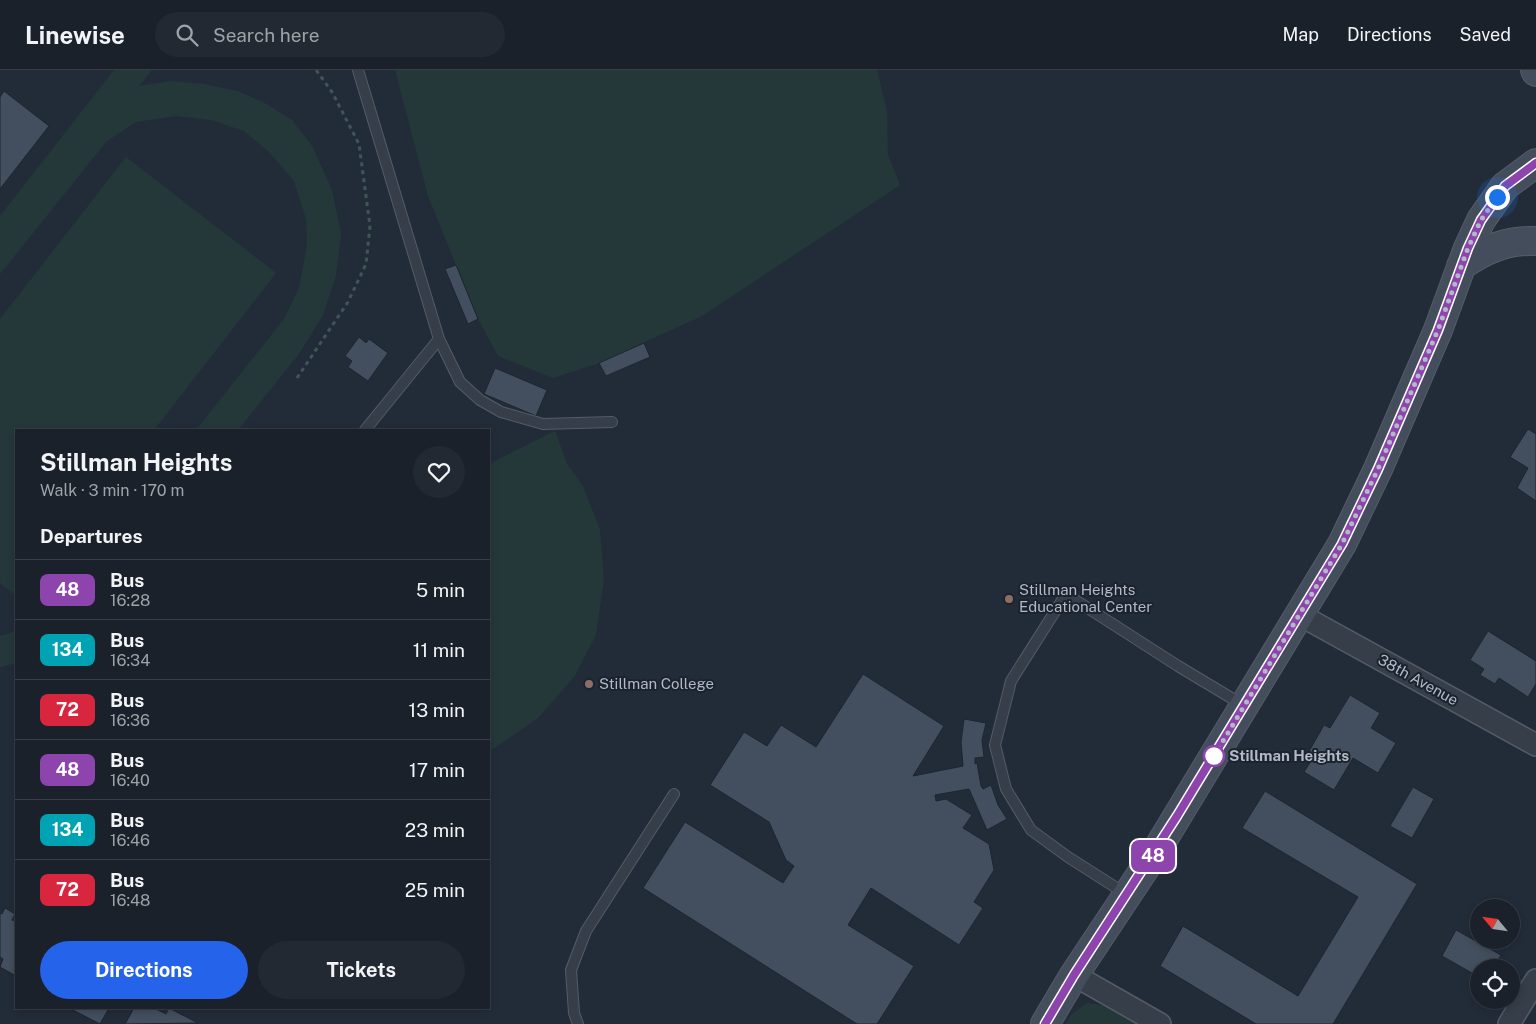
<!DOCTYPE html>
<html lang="en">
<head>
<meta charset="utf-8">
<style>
  body { margin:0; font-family:"Public Sans",sans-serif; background:#232933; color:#f1f3f6; height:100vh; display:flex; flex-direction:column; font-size:19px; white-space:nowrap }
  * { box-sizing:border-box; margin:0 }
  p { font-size:16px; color:#9fa3a9 }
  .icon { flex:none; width:28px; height:28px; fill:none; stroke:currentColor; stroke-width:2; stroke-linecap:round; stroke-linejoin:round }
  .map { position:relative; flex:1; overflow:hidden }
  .panel { position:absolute; left:15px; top:359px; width:475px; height:580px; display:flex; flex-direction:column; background:#1a212b; border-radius:0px; box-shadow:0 2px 8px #0003,0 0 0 1px #383e47 }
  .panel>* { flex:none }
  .badge { padding:0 10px; border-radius:8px; font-size:18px; line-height:32px }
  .needle { width:32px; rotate:299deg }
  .controls { position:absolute; left:1470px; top:829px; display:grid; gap:10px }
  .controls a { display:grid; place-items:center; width:50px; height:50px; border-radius:50%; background:#1a212b; box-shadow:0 2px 8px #0003,0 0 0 1px #383e47; font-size:25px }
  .you { position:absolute; width:25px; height:25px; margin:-12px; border:4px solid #fff; border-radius:50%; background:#1a73e8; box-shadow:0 0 0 8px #1a73e833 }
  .map>.badge { position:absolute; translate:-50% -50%; box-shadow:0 0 0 2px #fff }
  h2 { padding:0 25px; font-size:19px; line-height:45px }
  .round { display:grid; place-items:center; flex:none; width:52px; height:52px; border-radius:26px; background:#232933 }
  .head { display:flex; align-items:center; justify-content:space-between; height:85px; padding:0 25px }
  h1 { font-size:24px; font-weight:700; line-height:38px }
  .action { display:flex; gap:10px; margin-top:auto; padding:10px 25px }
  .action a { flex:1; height:58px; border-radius:30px; background:#2563eb; color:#fff; font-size:20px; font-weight:700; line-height:58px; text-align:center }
  .action a+a { background:#232933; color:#f1f3f6 }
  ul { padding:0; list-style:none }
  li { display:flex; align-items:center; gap:15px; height:60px; padding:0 25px; border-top:1px solid #383e47 }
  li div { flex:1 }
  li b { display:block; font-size:19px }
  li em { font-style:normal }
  li .badge { min-width:55px; font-weight:700; text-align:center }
  header { display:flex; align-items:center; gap:30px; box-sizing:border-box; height:70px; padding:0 25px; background:#1a212b; border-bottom:1px solid #383e47 }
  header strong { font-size:24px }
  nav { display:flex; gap:28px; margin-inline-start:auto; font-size:18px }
  .search { width:350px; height:45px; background:#232933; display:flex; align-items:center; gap:12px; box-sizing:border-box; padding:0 18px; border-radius:28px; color:#9fa3a9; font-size:19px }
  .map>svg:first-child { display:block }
</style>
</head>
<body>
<header>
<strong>Linewise</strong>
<div class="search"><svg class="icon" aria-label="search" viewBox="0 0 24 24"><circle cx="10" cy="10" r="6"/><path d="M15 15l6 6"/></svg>Search here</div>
<nav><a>Map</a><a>Directions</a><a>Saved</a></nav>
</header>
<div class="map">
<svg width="1536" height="954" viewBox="0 0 1536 954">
  <rect width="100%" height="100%" fill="#222c39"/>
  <path fill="#24383a" d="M114,0H152L139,16L172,11L204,14L237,21L263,32L292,50L312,76L332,120L341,163L336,205L323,245L299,284L238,360H196L284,249L299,218L307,175L306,149L294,111L269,82L244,61L211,50L176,46L136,52L106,72L0,204V146Z
    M395,0H877L887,41L888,85L900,115L702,246L599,293L553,308L498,286L478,249L428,126Z
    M126,87L276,203L154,360H16V526L0,513V249Z
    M555,361L567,394L583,416L600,460L604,509L596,565L574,607L538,648L493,679L489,681V394Z
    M16,560V593L0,597V566L8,564Z
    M1087,933L1108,936L1137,954H1066L1071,945Z"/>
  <path fill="#434f5e" stroke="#1d2530" d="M4,21L49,56L0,119V27Z
    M456,195L478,249L468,254L445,199Z
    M359,267L366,273L369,269L388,283L368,311L348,297L352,291L345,286Z
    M644,273L650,287L606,306L599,293Z
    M495,298L547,320L536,346L484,324Z
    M1528,359L1536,364V431L1517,418L1528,398L1510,387Z
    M1488,561L1536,591V614L1528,627L1499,608L1495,614L1480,605L1484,599L1470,590Z
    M863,604L944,656L913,706L963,696L961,672L964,649L986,653L982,670L984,687L975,688V694L977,693L981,716L983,719L991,715L998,735L1007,749L987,760L969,719L935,725L936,731L946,729L972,745L963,758L989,774L994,800L974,832L983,838L959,875L871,818L848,855L914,896L877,954H857L643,818L685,752L783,813L794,796L786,790L769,752L710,715L744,662L767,676L781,655L816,677Z
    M1350,625L1380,643L1371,658L1396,673L1378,703L1353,688L1334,720L1304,702L1314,686L1308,683L1324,655L1330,658Z
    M1413,717L1434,729L1412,768L1390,756Z
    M1265,721L1417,814L1333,954H1256L1160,896L1183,856L1298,926L1358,827L1242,758Z
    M5,838L15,844L12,850L16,852V906L0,897L3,889L0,887V843L2,844Z
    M1456,860L1501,885L1494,898H1479V907L1442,886Z
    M69,938H109L100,954Z
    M134,938H154L166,944L169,938L198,953L125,954Z"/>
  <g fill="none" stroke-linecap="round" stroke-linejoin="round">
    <defs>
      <path id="lane" d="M358,0L439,269L460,312L480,330L501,342L543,354L612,352
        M365,360L439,269
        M1126,824L1068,787L1031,760L1006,719L995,675L1011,611L1066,524L1178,596L1243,635
        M578,954L574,943L571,900L586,861L674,724"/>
      <path id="street" d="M1300,545L1536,675
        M1074,905L1160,954
        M1509,954L1536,910"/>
      <path id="secondary" d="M1535,0L1536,2
        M1461,196C1485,179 1507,170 1536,171
        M1045,954L1074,905L1155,783L1342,474L1378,399L1438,260L1468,178L1481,150L1505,116L1536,93"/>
    </defs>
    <use href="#lane" stroke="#535c67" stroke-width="12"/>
    <use href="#street" stroke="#535c67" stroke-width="24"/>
    <use href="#secondary" stroke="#535c67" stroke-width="30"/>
    <path stroke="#415557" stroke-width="3" stroke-dasharray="4 4" stroke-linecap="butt" d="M297,308L348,232L366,194L370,156L359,74L332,22L316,0"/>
    <use href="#lane" stroke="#353e49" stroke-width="10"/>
    <use href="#street" stroke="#353e49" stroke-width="21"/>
    <use href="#secondary" stroke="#444d5c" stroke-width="28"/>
  </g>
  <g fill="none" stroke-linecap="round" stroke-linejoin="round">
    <defs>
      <path id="line" d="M1045,954L1074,905L1177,746L1342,474L1378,399L1438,260L1468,178L1481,150L1505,116L1536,93"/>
    </defs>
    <use href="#line" stroke="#fff" stroke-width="11"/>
    <use href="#line" stroke="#8e44ad" stroke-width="8"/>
    <path stroke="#b0b9c5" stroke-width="5" stroke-dasharray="0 9" d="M1214,686L1342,474L1378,399L1438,260L1468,178L1481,150L1497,127"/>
  </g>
  <g fill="#8d6e63" stroke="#1b232e" stroke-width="2">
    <circle cx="1009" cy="529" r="5"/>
    <circle cx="589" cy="614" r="5"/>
  </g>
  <circle fill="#fff" stroke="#8e44ad" stroke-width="2.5" cx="1214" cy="686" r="10"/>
  <g text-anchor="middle" stroke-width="4" stroke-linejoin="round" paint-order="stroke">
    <g font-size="15" fill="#b0b9c5" stroke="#1b232e" text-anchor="start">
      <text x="1019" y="525">Stillman Heights<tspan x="1019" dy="17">Educational Center</tspan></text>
      <text x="599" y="619">Stillman College</text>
    </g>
    <g font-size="15" fill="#b0b9c5" stroke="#1b232e">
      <text transform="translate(1418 610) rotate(29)" y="5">38th Avenue</text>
    </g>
    <g font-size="15" font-weight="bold" fill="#b0b9c5" stroke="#1b232e" text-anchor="start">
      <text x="1229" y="691">Stillman Heights</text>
    </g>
  </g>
</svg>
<div class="controls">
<a><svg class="needle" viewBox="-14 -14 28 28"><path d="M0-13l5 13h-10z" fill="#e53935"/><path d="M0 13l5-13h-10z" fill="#9fa3a9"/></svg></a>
<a><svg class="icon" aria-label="locate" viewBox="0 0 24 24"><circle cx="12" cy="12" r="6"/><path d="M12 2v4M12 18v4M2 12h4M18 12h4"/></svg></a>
</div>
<div class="you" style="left:1497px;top:127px"></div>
<b class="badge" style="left:1153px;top:786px;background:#8e44ad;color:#fff">48</b>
<section class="panel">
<div class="head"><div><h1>Stillman Heights</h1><p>Walk · 3 min · 170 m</p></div><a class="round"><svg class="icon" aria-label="heart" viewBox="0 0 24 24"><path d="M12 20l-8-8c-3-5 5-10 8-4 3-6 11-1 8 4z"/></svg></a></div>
<h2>Departures</h2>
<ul>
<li><span class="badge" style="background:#8e44ad;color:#fff">48</span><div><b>Bus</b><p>16:28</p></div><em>5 min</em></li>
<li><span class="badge" style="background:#00a3b4;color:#fff">134</span><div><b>Bus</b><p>16:34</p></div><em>11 min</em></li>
<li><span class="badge" style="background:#d7263d;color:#fff">72</span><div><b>Bus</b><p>16:36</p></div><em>13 min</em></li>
<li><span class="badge" style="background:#8e44ad;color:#fff">48</span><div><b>Bus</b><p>16:40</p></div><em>17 min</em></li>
<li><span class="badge" style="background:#00a3b4;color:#fff">134</span><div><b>Bus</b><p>16:46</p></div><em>23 min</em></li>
<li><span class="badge" style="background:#d7263d;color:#fff">72</span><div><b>Bus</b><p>16:48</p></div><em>25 min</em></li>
</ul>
<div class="action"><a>Directions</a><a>Tickets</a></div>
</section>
</div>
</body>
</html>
